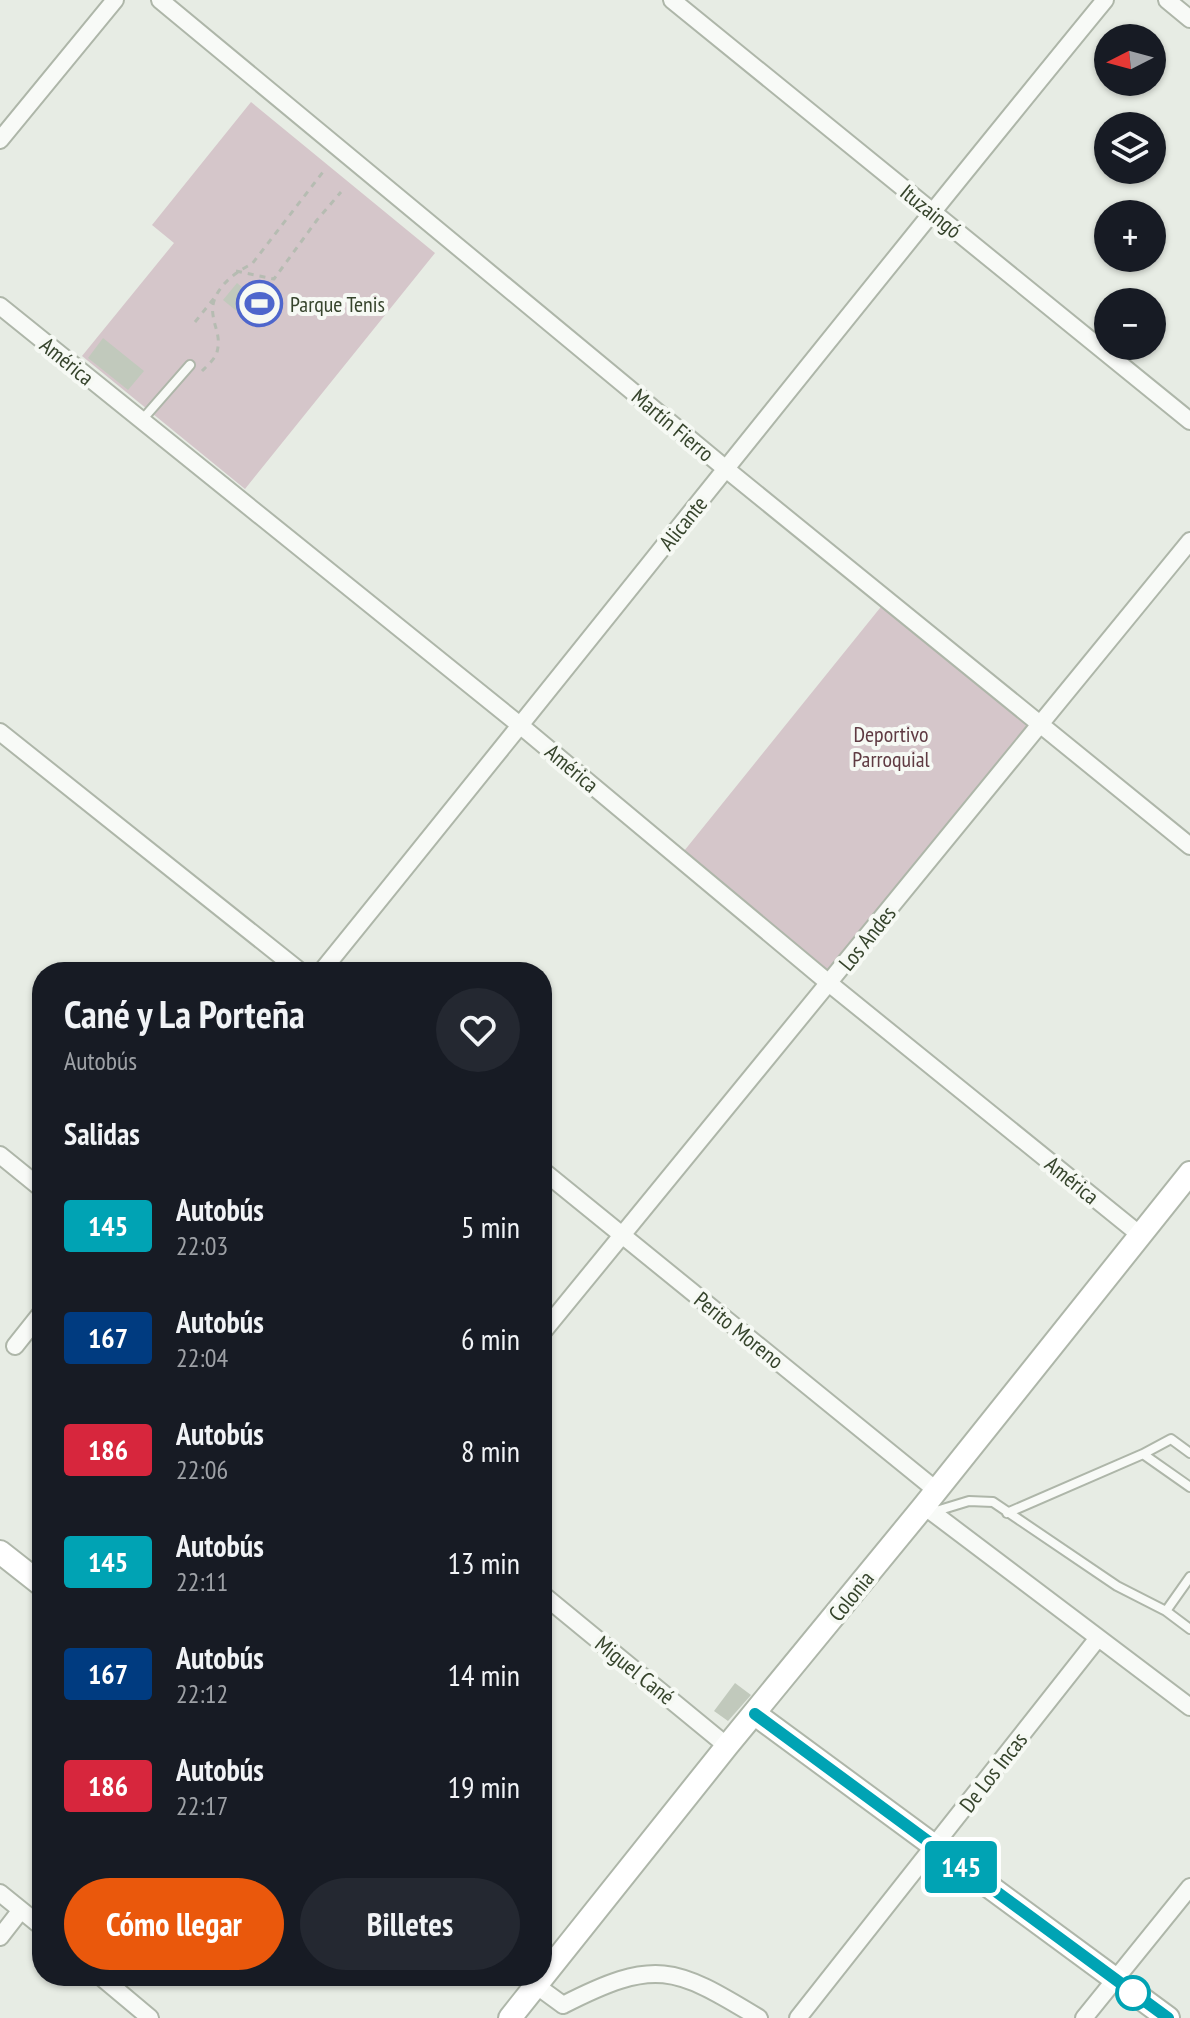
<!DOCTYPE html>
<html lang="es">
<head>
<meta charset="utf-8">
<style>
  body { margin:0; font-family:"PT Sans Narrow",sans-serif; background:#242831; color:#f1f3f6; height:100vh; display:flex; flex-direction:column; font-size:30px; white-space:nowrap }
  * { box-sizing:border-box; margin:0 }
  p { font-size:26px; color:#9ea1a6 }
  .icon { flex:none; width:44px; height:44px; fill:none; stroke:currentColor; stroke-width:2; stroke-linecap:round; stroke-linejoin:round }
  .map { position:relative; flex:1; overflow:hidden }
  .sheet { position:absolute; left:32px; top:962px; width:520px; height:1024px; display:flex; flex-direction:column; background:#171b24; border-radius:32px; box-shadow:0 2px 6px #0004 }
  .sheet>* { flex:none }
  .badge { padding:0 16px; border-radius:6px; font-size:28px; line-height:52px }
  .needle { width:52px; rotate:264deg }
  .fabs { position:absolute; left:1094px; top:24px; display:grid; gap:16px }
  .fabs a { display:grid; place-items:center; width:72px; height:72px; border-radius:50%; background:#171b24; box-shadow:0 2px 6px #0004; font-size:40px }
  .map>.badge { position:absolute; translate:-50% -50%; box-shadow:0 0 0 4px #fff }
  h2 { padding:0 32px; font-size:30px; line-height:72px }
  .round { display:grid; place-items:center; flex:none; width:84px; height:84px; border-radius:42px; background:#242831 }
  .headline { display:flex; align-items:center; justify-content:space-between; height:136px; padding:0 32px }
  h1 { font-size:38px; font-weight:700; line-height:60px }
  .cta { display:flex; gap:16px; margin-top:auto; padding:16px 32px }
  .cta a { flex:1; height:92px; border-radius:48px; background:#ea580c; color:#fff; font-size:32px; font-weight:700; line-height:92px; text-align:center }
  .cta a+a { background:#242831; color:#f1f3f6 }
  ul { padding:0; list-style:none }
  li { display:flex; align-items:center; gap:24px; height:112px; padding:0 32px }
  li div { flex:1 }
  li b { display:block; font-size:30px }
  li em { font-style:normal }
  li .badge { min-width:88px; font-weight:700; text-align:center }
  .map>svg:first-child { display:block }
</style>
</head>
<body>
<div class="map">
<svg width="1190" height="2018" viewBox="0 0 1190 2018">
  <rect width="100%" height="100%" fill="#e7ece4"/>
  <path fill="#d5c6ca" d="M251,102L435,253L245,489L82,356L174,243L152,225Z
    M884,603L1032,724L826,977L680,856Z"/>
  <path fill="#c1c9bc" d="M237,283L253,296L239,313L223,300Z
    M103,338L144,371L128,390L88,358Z
    M735,1683L751,1695L728,1721L714,1711Z"/>
  <g fill="none" stroke-linecap="round" stroke-linejoin="round">
    <defs>
      <path id="lane" d="M141,421L190,365
        M1143,1454L1171,1439L1190,1453
        M933,1512L969,1501L993,1502L1117,1586L1166,1611L1190,1629
        M1007,1513L1143,1454L1190,1487
        M1166,1611L1190,1577"/>
      <path id="street" d="M160,0L726,469L1190,846
        M672,0L1190,421
        M1167,0L1190,19
        M0,140L115,0
        M0,306L521,726L830,984L1139,1234
        M0,732L301,972
        M321,972C583,649 841,322 1105,0
        M0,1155L42,1189
        M542,1170L936,1490
        M542,1333L1190,541
        M15,1346L42,1312
        M924,1506L1190,1707
        M542,1594L727,1746
        M0,1893L42,1927
        M0,1937L21,1910
        M100,1976L150,2018
        M537,1986L563,2005
        M563,2005C655,1958 674,1966 759,2018
        M798,2018L1098,1638
        M1084,2018L1190,1887"/>
      <path id="secondary" d="M0,1552L42,1585
        M755,1714L1168,2018
        M510,2018L727,1746L924,1506L1190,1173"/>
    </defs>
    <use href="#lane" stroke="#aeb6a9" stroke-width="12"/>
    <use href="#street" stroke="#aeb6a9" stroke-width="20"/>
    <use href="#secondary" stroke="#aeb6a9" stroke-width="26"/>
    <path stroke="#b6bcb2" stroke-width="3" stroke-dasharray="6 6" stroke-linecap="butt" d="M236,271L274,279L317,220L341,192
      M195,322L215,297
      M202,371C207,366 215,359 217,352C221,337 215,329 213,315C209,292 234,272 252,264L323,172"/>
    <use href="#lane" stroke="#f8faf7" stroke-width="8"/>
    <use href="#street" stroke="#f8faf7" stroke-width="16"/>
    <use href="#secondary" stroke="#fff" stroke-width="22"/>
  </g>
  <g fill="none" stroke-linecap="round" stroke-linejoin="round">
    <defs>
      <path id="line" d="M755,1714L1168,2018"/>
    </defs>
    <use href="#line" stroke="#fff" stroke-width="18"/>
    <use href="#line" stroke="#00a3b4" stroke-width="12"/>
  </g>
  <defs>
    <symbol id="stadium-ring" viewBox="-11 -11 22 22"><circle r="9.5" fill="#f6f9f4" stroke="#4e66cc" stroke-width="1.5"/><path d="M0-5a6.5 5 0 1 0 0 10a6.5 5 0 1 0 0-10ZM-3.5-1.8h7v3.6h-7Z" fill="#4e66cc"/></symbol>
  </defs>
  <g fill-rule="evenodd">
    <use href="#stadium-ring" x="234" y="278" width="51" height="51"/>
  </g>
  <circle fill="#fff" stroke="#00a3b4" stroke-width="4" cx="1133" cy="1993" r="16"/>
  <g text-anchor="middle" stroke-width="8" stroke-linejoin="round" paint-order="stroke">
    <g font-size="22" fill="#36442c" stroke="#f6f9f4">
      <text transform="translate(931 211) rotate(39)" y="8">Ituzaingó</text>
      <text transform="translate(67 361) rotate(39)" y="8">América</text>
      <text transform="translate(673 425) rotate(40)" y="8">Martín Fierro</text>
      <text transform="translate(683 523) rotate(-51)" y="8">Alicante</text>
      <text transform="translate(572 768) rotate(40)" y="8">América</text>
      <text transform="translate(867 938) rotate(-51)" y="8">Los Andes</text>
      <text transform="translate(1072 1180) rotate(39)" y="8">América</text>
      <text transform="translate(739 1330) rotate(39)" y="8">Perito Moreno</text>
      <text transform="translate(851 1596) rotate(-51)" y="8">Colonia</text>
      <text transform="translate(635 1670) rotate(39)" y="8">Miguel Cané</text>
      <text transform="translate(993 1772) rotate(-52)" y="8">De Los Incas</text>
    </g>
    <g font-size="22" fill="#36442c" stroke="#f6f9f4" text-anchor="start">
      <text x="290" y="312">Parque Tenis</text>
    </g>
    <g font-size="22" fill="#5f3a42" stroke="#f6f9f4">
      <text x="891" y="742">Deportivo<tspan x="891" dy="25">Parroquial</tspan></text>
    </g>
  </g>
</svg>
<div class="fabs">
<a><svg class="needle" viewBox="-14 -14 28 28"><path d="M0-13l5 13h-10z" fill="#e53935"/><path d="M0 13l5-13h-10z" fill="#9ea1a6"/></svg></a>
<a><svg class="icon" aria-label="layers" viewBox="0 0 24 24"><path d="M12 4l9 5-9 5-9-5zM3 14l9 5 9-5"/></svg></a>
<a>+</a>
<a>−</a>
</div>
<b class="badge" style="left:961px;top:1867px;background:#00a3b4;color:#fff">145</b>
<section class="sheet">
<div class="headline"><div><h1>Cané y La Porteña</h1><p>Autobús</p></div><a class="round"><svg class="icon" aria-label="heart" viewBox="0 0 24 24"><path d="M12 20l-8-8c-3-5 5-10 8-4 3-6 11-1 8 4z"/></svg></a></div>
<h2>Salidas</h2>
<ul>
<li><span class="badge" style="background:#00a3b4;color:#fff">145</span><div><b>Autobús</b><p>22:03</p></div><em>5 min</em></li>
<li><span class="badge" style="background:#003b80;color:#fff">167</span><div><b>Autobús</b><p>22:04</p></div><em>6 min</em></li>
<li><span class="badge" style="background:#d7263d;color:#fff">186</span><div><b>Autobús</b><p>22:06</p></div><em>8 min</em></li>
<li><span class="badge" style="background:#00a3b4;color:#fff">145</span><div><b>Autobús</b><p>22:11</p></div><em>13 min</em></li>
<li><span class="badge" style="background:#003b80;color:#fff">167</span><div><b>Autobús</b><p>22:12</p></div><em>14 min</em></li>
<li><span class="badge" style="background:#d7263d;color:#fff">186</span><div><b>Autobús</b><p>22:17</p></div><em>19 min</em></li>
</ul>
<div class="cta"><a>Cómo llegar</a><a>Billetes</a></div>
</section>
</div>
</body>
</html>
